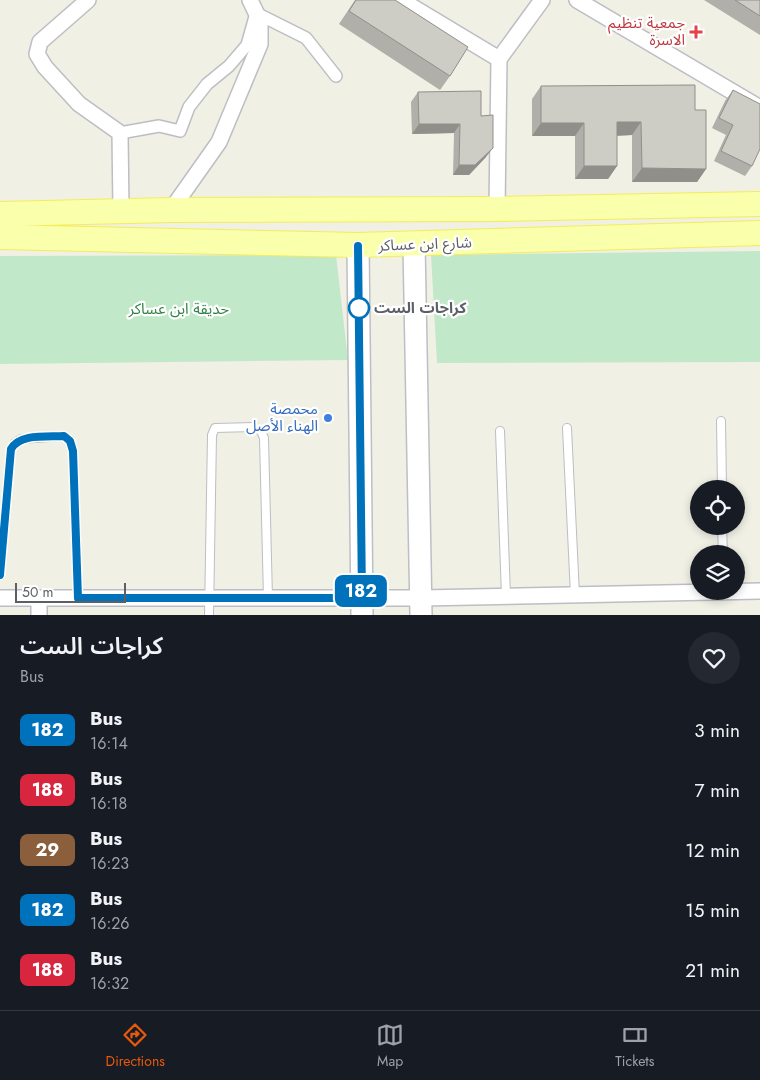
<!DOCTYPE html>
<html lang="en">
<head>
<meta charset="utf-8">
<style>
  body { margin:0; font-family:Jost,"Noto Sans Arabic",sans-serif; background:#242831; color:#f1f3f6; height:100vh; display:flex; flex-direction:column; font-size:19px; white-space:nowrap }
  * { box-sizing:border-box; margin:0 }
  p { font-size:16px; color:#9ea1a6 }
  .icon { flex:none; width:28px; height:28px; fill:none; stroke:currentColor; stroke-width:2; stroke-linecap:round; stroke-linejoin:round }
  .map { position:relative; height:615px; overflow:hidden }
  .drawer { display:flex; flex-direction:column; background:#171b24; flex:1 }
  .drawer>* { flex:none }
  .badge { padding:0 10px; border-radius:8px; font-size:18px; line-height:32px }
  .buttons { position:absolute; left:690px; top:480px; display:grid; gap:10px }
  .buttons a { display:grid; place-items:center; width:55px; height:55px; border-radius:50%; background:#171b24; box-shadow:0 2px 8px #0003; font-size:25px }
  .scale { position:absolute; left:15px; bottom:12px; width:111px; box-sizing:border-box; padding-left:5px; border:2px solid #5d5f66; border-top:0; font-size:14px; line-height:18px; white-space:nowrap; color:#5d5f66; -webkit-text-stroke:4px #fff; paint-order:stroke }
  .map>.badge { position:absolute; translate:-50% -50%; box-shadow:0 0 0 2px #fff }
  .round { display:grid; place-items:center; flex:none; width:52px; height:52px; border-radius:26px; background:#242831 }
  .headline { display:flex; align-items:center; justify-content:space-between; height:85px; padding:0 20px }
  h1 { font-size:24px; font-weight:600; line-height:38px }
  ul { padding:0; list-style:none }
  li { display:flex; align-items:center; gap:15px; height:60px; padding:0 20px }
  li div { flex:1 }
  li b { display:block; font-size:19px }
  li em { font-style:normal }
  li .badge { min-width:55px; font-weight:700; text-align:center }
  .menu { display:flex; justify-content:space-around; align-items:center; height:70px; border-top:1px solid #363941; background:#171b24; font-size:14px; color:#9ea1a6 }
  .menu a { display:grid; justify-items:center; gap:2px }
  .menu .on { color:#ea580c }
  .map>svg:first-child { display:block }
</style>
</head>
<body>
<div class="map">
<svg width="760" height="615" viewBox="0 0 760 615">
  <rect width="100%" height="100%" fill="#f0f0e5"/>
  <path fill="#c2e8ca" d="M760,251V362L437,363L431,255Z
    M336,255L348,360L0,364V256Z"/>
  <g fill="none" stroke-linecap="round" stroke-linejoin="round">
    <defs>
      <path id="service" d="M721,421L722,489
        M567,428L575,595
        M500,431L506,596
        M722,526L723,554
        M0,575L11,449L15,443L21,439L64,436L70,441L73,451L78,598
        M209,615L212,435L215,428L254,427L261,431L264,438L268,598"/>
      <path id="pedestrian" d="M120,133L159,126L180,131L189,107L207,84L229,66L247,45L256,13L306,38L336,76"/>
      <path id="minor" d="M88,0L40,42L37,54L45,67L79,104L120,133L121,211
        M401,0L499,59
        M577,0L760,108
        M497,209L499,59L542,0
        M171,210L219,142L260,44V21L250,0
        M0,598H422L760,591
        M39,598V615"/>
      <path id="secondary" d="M414,244L421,615
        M358,245L362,615"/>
      <path id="primary" d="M0,214L171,210L497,209L760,204
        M0,237L358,245L760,233"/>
    </defs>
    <use href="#service" stroke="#bdbec4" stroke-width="10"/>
    <use href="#pedestrian" stroke="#bdbec4" stroke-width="14"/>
    <use href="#minor" stroke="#bdbec4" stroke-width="18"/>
    <use href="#secondary" stroke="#bebfc6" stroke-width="24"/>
    <use href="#primary" stroke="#f5ec5a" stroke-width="26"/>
    <use href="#service" stroke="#fff" stroke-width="8"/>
    <use href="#pedestrian" stroke="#fff" stroke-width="11"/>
    <use href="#minor" stroke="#fff" stroke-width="15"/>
    <use href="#secondary" stroke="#fff" stroke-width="21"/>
    <use href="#primary" stroke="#faffab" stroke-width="24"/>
  </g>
  <path fill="#b0afa9" d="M355,0H395L450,76L440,90L339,24Z
    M704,0H760V35Z
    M541,86L695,110L706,169L697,182H632V135L617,136V166L608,179H575V136H532V99Z
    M733,90L752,166L745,176L714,161L726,135L712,128L725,101Z
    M418,92L481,116L486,157L469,175H453L454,133L412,134L411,102Z"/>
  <path fill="#908f8a" d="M617,122H641L632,135L607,136Z
    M541,123H584L575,136H532Z
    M419,124H460L454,133L412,134Z
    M493,148L486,157L469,175H453L459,165Z
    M584,166H617L608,179H575Z
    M642,168L706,169L697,182H632Z"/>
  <path fill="#cdccc5" stroke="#908f8a" d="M356,0H395L468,47L450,76L349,11Z
    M735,0H760V16Z
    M695,85V110H706V169L642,168L641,122H617V166H584V123H541V86Z
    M733,90L760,104V149L752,166L721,151L733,125L719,118Z
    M481,91V116L493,115V148L475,165H459L460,124H419L418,92Z"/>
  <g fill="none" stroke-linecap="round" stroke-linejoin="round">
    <defs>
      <path id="line" d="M0,575L11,449C20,433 47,437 64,436L70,441L73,451L78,598H362L358,246"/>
    </defs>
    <use href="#line" stroke="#fff" stroke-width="11"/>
    <use href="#line" stroke="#0072bc" stroke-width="8"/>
  </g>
  <path fill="#e0444e" stroke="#fff" stroke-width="2" d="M693.5 24.5h5v5h5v5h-5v5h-5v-5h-5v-5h5z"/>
  <circle fill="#fff" stroke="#0072bc" stroke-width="2.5" cx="359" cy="308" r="10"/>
  <circle fill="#3f7fe0" stroke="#fff" stroke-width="2" cx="328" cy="418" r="5"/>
  <g text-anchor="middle" stroke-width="4.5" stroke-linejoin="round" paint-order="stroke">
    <g font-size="15" fill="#be3a42" stroke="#fff" text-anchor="end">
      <text x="685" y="28">جمعية تنظيم<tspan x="685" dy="17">الاسرة</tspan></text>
    </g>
    <g font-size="15" fill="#5d5f66" stroke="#fff">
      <text transform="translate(425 244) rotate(-2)" y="5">شارع ابن عساكر</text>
    </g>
    <g font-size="15" font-weight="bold" fill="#5d5f66" stroke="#fff" text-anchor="start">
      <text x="374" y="313">كراجات الست</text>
    </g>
    <g font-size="15" fill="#318147" stroke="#fff">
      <text x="179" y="314">حديقة ابن عساكر</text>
    </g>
    <g font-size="15" fill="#366cbe" stroke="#fff" text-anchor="end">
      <text x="318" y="414">محمصة<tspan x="318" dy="17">الهناء الأصل</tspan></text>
    </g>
  </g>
</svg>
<div class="buttons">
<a><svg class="icon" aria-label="locate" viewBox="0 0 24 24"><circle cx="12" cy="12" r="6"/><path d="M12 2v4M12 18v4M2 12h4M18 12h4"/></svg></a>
<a><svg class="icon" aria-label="layers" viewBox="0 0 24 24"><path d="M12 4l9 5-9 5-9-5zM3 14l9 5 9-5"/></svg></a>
</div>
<div class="scale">50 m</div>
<b class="badge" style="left:361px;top:591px;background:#0072bc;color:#fff">182</b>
</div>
<section class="drawer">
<div class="headline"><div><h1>كراجات الست</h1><p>Bus</p></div><a class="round"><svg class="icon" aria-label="heart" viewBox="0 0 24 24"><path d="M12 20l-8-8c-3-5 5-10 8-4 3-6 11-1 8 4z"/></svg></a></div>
<ul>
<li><span class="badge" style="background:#0072bc;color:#fff">182</span><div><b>Bus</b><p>16:14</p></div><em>3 min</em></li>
<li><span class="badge" style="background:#d7263d;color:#fff">188</span><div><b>Bus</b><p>16:18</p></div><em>7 min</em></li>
<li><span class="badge" style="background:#8b5e3c;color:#fff">29</span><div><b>Bus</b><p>16:23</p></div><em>12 min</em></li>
<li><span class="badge" style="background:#0072bc;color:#fff">182</span><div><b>Bus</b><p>16:26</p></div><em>15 min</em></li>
<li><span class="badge" style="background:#d7263d;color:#fff">188</span><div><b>Bus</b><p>16:32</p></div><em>21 min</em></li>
</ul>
</section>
<nav class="menu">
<a class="on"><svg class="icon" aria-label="directions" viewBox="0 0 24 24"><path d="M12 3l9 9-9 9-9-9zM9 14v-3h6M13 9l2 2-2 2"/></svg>Directions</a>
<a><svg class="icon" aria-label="map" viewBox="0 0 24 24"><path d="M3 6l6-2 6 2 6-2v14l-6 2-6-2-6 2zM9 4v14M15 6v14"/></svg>Map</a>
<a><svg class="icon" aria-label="tickets" viewBox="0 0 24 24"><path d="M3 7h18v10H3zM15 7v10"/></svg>Tickets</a>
</nav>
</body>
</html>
